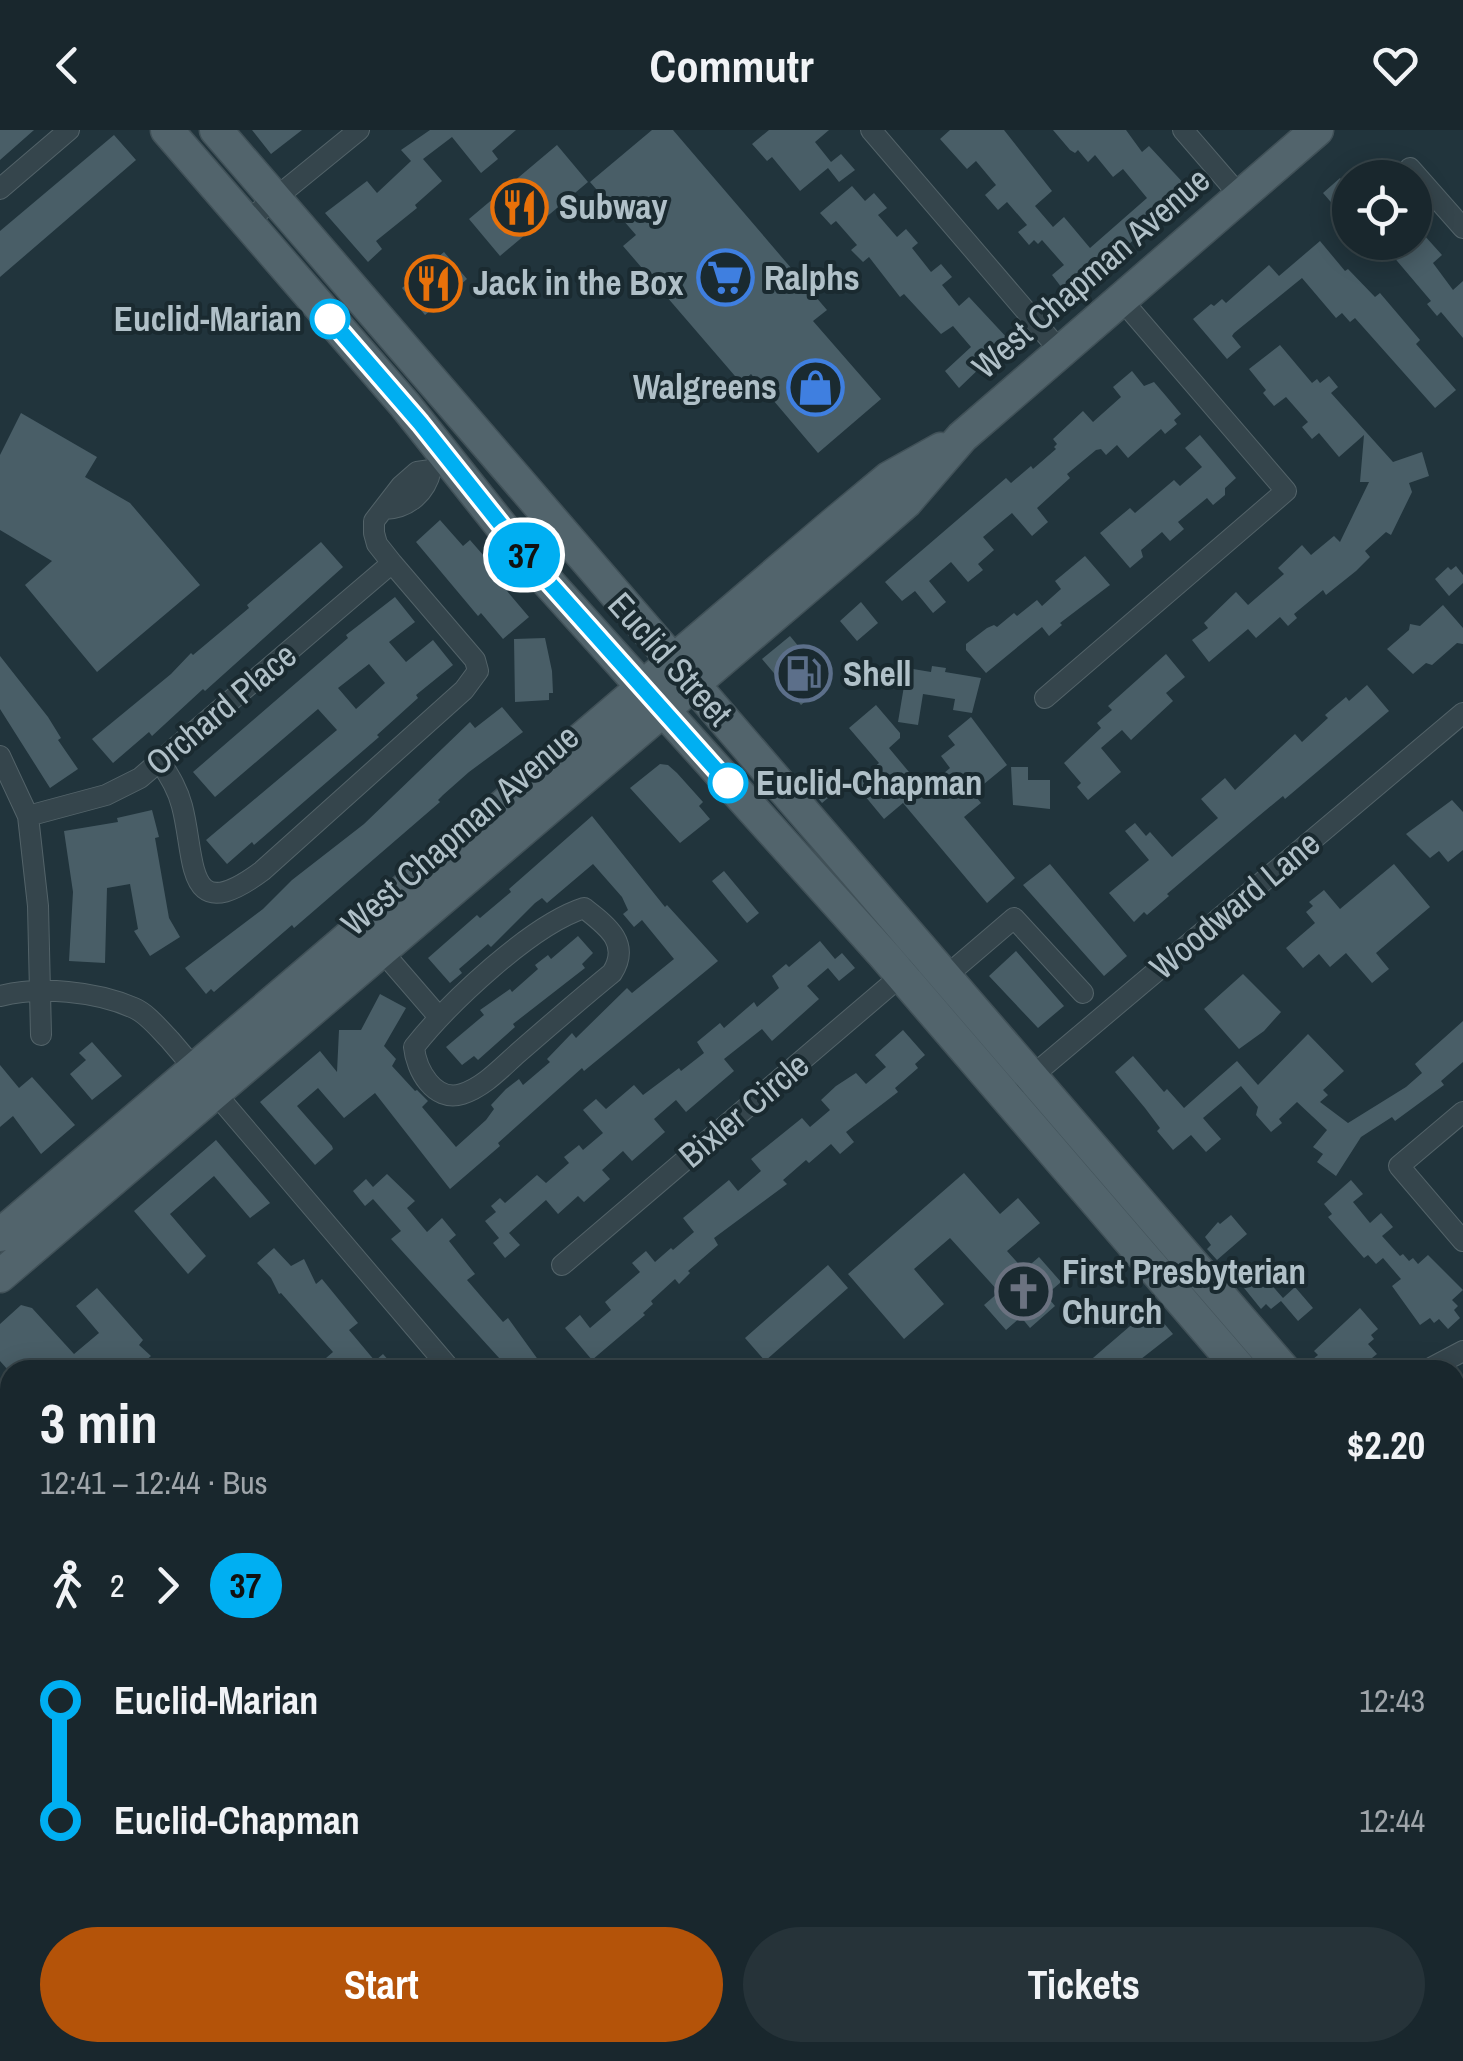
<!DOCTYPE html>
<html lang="en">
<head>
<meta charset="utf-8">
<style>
  body { margin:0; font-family:"Archivo Narrow",sans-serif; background:#263339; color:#f1f3f6; height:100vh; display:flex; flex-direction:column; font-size:38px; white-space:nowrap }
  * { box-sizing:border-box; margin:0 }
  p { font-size:32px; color:#9fa5aa }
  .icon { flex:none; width:55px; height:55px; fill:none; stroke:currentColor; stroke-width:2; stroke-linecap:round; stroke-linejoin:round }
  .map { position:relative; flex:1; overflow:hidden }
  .panel { position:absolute; left:0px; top:1230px; width:1465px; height:702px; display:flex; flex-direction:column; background:#19272d; border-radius:30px 30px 0 0; box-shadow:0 5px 25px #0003,0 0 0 2px #374449 }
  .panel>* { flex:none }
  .badge { padding:0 20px; border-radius:32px; font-size:35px; line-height:65px }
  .tools { position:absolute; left:1332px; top:30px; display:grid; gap:20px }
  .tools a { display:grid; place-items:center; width:100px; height:100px; border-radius:50%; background:#19272d; box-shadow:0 5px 25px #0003,0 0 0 2px #374449; font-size:50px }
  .map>.badge { position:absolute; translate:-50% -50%; box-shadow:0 0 0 5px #fff }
  .legs { display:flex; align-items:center; gap:15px; height:110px; padding:0 40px; font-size:32px }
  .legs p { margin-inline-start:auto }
  .overview { display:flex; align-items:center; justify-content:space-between; height:170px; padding:0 40px }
  h1 { font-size:55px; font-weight:700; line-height:75px }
  .primary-button { display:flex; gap:20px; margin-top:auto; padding:20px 40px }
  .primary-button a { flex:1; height:115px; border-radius:60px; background:#b45309; color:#fff; font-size:40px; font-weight:700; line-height:115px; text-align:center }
  .primary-button a+a { background:#263339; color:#f1f3f6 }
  ul { padding:0 40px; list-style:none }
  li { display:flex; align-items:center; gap:35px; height:120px; font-size:38px }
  li i { display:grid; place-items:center; width:15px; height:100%; margin:0 12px; background:currentColor }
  li i::after { content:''; width:25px; height:25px; margin:-12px; border:8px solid; border-radius:50%; background:#19272d }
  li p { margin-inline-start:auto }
  li:first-child i { background:linear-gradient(#0000 50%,currentColor 0) }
  li:last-child i { background:linear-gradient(currentColor 50%,#0000 0) }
  header { display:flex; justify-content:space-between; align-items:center; height:130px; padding:0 40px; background:#19272d; font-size:45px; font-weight:700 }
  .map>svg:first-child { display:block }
</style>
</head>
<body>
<header><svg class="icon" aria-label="back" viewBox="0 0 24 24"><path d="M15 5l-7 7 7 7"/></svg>Commutr<svg class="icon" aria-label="heart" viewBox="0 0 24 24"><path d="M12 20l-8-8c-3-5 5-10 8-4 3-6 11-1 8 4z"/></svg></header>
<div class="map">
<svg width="1463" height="1931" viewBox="0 0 1463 1931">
  <rect width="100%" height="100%" fill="#21343c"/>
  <path fill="#495e67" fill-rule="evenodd" d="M0,0H34L0,30Z
    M252,0H302L271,24Z
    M430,0H516L492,21L498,29L481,43L452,7L423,29L442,51L415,75L417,78L376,111L382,119L368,132L325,83L367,51L377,63L411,31L401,20Z
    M652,0H673L827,180L813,191L881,269L818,323L751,244L741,253L623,116L636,105L590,52Z
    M769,0H829L815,12L831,32L841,24L855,40L839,52L828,38L800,61L772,27L767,31L752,14Z
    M950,0H1004L1052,61L1035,76L1053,97L1064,87L1090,118L1147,68L1123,39L1113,47L1095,25L1088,32L1078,20L1075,23L1070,20L1053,0H1126L1142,22L1149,16L1188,58L1175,70L1177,73L1129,114L1090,146L1085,145L1065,162L1052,145L1064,135L1042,110L1038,114L1034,110L1029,115L1018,102L1027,95L1007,72L998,80L985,65L996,55L976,31L967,39L940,9Z
    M114,5L136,30L0,147V101Z
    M557,15L588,52L500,126L469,89Z
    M1340,48L1350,60V80L1343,86L1323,63Z
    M852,56L865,71L874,63L887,78L878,85L897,107L906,99L918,113L912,118L931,142L941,134L952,147L942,155L959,176L969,167L1009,210L959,258L945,241L971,217L953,196L941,204L904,164L900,167L869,127L863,132L851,120L857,115L836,91L831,95L820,83Z
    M1415,95L1442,125L1433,133L1453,160L1463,151V208L1441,182L1437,186L1427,174L1431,171L1381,112H1415Z
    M1320,111L1345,141L1348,139L1375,167L1380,163L1420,210L1416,214L1456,260L1435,278L1355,188L1350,192L1342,183L1336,188L1302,148L1234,203L1232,206L1241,217L1227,229L1193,189L1211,174L1214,176L1222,169L1226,173L1269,135L1279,146Z
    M444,122L467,149L425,185L402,158Z
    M1280,215L1312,253L1317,249L1320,253L1329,246L1338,257L1331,263L1393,332L1422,322L1429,346L1409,353L1412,362L1391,405L1386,402L1365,421L1370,427L1356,441L1326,465L1323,460L1294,484L1297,488L1288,496L1280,487L1256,508L1248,499L1209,532L1192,510L1208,498L1204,493L1236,462L1248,475L1284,444L1278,438L1302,415L1311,425L1334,406L1340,412L1369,352H1360L1364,305L1339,327L1319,303L1312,309L1302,297L1308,292L1286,267L1274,276L1263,263L1266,260L1249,239Z
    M1132,241L1144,256L1154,252L1166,266L1181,284L1174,290L1177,294L1165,304L1161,299L1128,328L1117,315L1106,325L1101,319L1096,320L1067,344L1070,348L1037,378L1048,392L1032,406L1012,383L983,407L994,420L978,434L983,440L968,452L951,432L929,451L946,472L933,483L915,461L902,471L885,452L1006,348L1011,353L1031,336L1033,339L1056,319L1054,317L1057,314L1053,309L1083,281L1093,292L1121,267L1113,257Z
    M21,283L97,327L85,347L130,373L200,455L97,542L25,455L52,431L0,400V325Z
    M1200,305L1236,348L1225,358V365L1213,375L1207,368L1178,392L1184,399L1170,411L1162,402L1141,420L1143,427L1130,438L1100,403L1130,378L1135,383L1174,350L1180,356L1202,337L1185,318Z
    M440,390L463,416L470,410L511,457L507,461L529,487L503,509L481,483L478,486L416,412Z
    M321,412L343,437L205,561L203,559L152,606L149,602L113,633L92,609L171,544L191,523L193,525L249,478L247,475Z
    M1085,426L1110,455L1060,493L1062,495L1049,506L1042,497L986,543L966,520V514L987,498L994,495L997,497L1014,483L1017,486L1037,470L1042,476L1061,459L1055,451Z
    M1456,436L1463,445V453L1449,466L1435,449L1448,437L1451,440Z
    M395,467L415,492L389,512L406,532L433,510L453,535L416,565L418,568L377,605L379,607L254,715L252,712L227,734L206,710L337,600L318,579L215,667L193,642L348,508L346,505ZM369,534L385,553L356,579L338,558Z
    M861,472L878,493L857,511L840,491Z
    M1443,475L1463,498V514L1457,513L1432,535L1426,533L1413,544L1387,519L1409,500L1410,494L1420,496Z
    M790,506L828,552L801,575L762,529Z
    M545,508L552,541L553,563H549V570L515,572L514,509Z
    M1166,524L1185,547L1166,563L1173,571L1131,610L1122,600L1101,618L1121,642L1088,670L1077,657L1081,653L1064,633L1101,598L1097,593L1112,580L1108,576Z
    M0,526L48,587L61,608L58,610L78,639L50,658L0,579Z
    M932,536L946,538L945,542L981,548L972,583L953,580L955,569L923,564L918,595L898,592L907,538L931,542Z
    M1367,555L1389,581L1285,669L1283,666L1254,690L1167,764L1169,766L1147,785L1144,782L1134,792L1109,763L1149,730L1125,701L1135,693L1146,706L1150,702L1172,727L1218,688L1201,669L1225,648L1235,660L1295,604L1302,612L1328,588L1325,585L1346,567L1349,571Z
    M876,575L900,603V608L889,618L924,660L950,638L941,626L955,615L948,606L971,587L1007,635L973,663L981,673L964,687L1015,748L987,773L903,673L884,689L855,654L879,633L849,598Z
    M502,577L523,602L469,642L443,665L438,670L440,672L294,798L292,795L214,862L211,859L206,864L185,838L263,779L292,750L364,694L470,592L475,598Z
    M660,634L668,635L677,643L703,672L699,676L710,689L680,713L630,658Z
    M1011,637H1028V650H1050V679L1013,675Z
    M826,641L840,658L822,673L808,656Z
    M1452,670L1463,682V720L1448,732L1439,721L1430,728L1406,704Z
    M152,680L159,707L155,708L169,788L180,807L150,826L134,801L138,799L130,754L107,758L105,833L69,831L73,762L64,701L118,692L117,688Z
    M592,686L665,777L667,775L718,831L584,941L582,938L498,1013L500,1016L450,1059L375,963L344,988L318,958L297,976L332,1016L333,1019L315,1035L260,972L320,921L337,942L339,900H361L380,864L406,878L384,916L396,929L392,936L415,961L417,960L428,971L422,977L456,1017L486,990L494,979L491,975L506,959L519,949L523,955L550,932L547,929L572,903L576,908L627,858L632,863L674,829L642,790L634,797L623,784L628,780L622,767L593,734L547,773L542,768L535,773L491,817L488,814L466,833L459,839L462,843L450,853L428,828L477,785L480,788L511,762L509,759Z
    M1050,734L1127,826L1104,846L1023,755Z
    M1394,734L1430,777L1376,823L1389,839L1372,853L1346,823L1330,837L1319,824L1303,838L1286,818L1315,793L1306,782L1313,776L1309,772L1324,760L1340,779Z
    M724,741L759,783L747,793L712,751Z
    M578,806L593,823L582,834L585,838L513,894L515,897L478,930L474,926L462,935L446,917L484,885L480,880L510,859L512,862L538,839L535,835L548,825L551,829Z
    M820,811L835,829L842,823L855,838L839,851L828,838L807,856L819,869L772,911L762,899L724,929L734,941L686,982L676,970L654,989L665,1002L632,1031L623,1021L602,1040L610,1049L584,1072L578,1066L558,1084L546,1070L509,1103L520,1115L505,1128L493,1113L499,1108L485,1091L496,1082L491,1076L500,1068L505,1073L537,1045L546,1053L569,1033L564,1027L579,1015L583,1020L603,1003L583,980L596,969L606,979L634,955L643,965L679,938L681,941L704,923L697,912L720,893L724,898L754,872L757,877L779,858L772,846L786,834L789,837Z
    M1016,821L1064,876L1038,898L989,846Z
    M1243,844L1281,882L1264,901L1239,919L1204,879Z
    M1463,891V932L1441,951L1444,955L1395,991L1392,987L1361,1007L1336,1046L1317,1032L1323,1024L1313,1017L1327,1000L1297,972L1279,989L1282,993L1271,1002L1256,985L1258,977L1241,956L1203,988L1221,1009L1206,1022L1191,1005L1173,1020L1157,1001L1160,998L1145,978L1115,942L1133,926L1164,962L1167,959L1184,978L1237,931L1258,955L1308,904L1344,941L1323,960L1328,965L1320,972L1348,993L1406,957L1422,943L1415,934Z
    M903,900L925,925L915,934L918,938L895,958L898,962L846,1002L854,1012L840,1024L831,1014L809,1033L806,1030L783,1050L787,1054L714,1108L718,1115L688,1141L690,1143L679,1154L675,1149L651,1171L653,1174L643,1183L645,1185L592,1230L565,1198L580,1185L590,1198L611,1180L605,1172L640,1142L632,1133L646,1121L655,1132L671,1118L673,1120L694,1102L683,1088L729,1050L738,1061L761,1041L751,1029L802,988L810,997L830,980L821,970L836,956L856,943L866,954L886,937L875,925Z
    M92,912L122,946L92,970L70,944L86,930L79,923Z
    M0,935L19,958L32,947L75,995L41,1024L13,986L0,997Z
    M216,1010L270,1073L250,1088L214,1046L170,1084L206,1126L188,1144L134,1081Z
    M964,1043L1000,1084L1018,1068L1040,1093L1007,1121L1024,1140L1039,1127L1061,1152L1046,1165L1055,1176L1030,1198L1021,1187L1006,1200L984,1175L999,1162L950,1108L914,1139L944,1174L904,1209L848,1144Z
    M387,1044L415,1071L407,1078L427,1102L442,1088L456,1105L449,1111L475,1144L467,1150L503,1192L508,1188L539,1231L528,1240H510L391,1109L401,1101L373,1069L365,1076L353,1061L366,1049L373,1057Z
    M1351,1050L1363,1064L1353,1072L1370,1093L1381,1083L1393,1097L1382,1106L1400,1126L1403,1124L1409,1131L1413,1128L1418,1134L1428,1125L1463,1160L1452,1170L1458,1176L1454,1180L1460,1188L1448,1199L1439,1189L1434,1193L1430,1188L1420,1195L1392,1156L1401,1149L1383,1128L1376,1134L1368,1125L1364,1128L1328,1087L1332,1084L1324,1074Z
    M1231,1085L1247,1104L1217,1130L1207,1119L1211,1115L1205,1107L1218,1092L1220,1094Z
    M274,1118L291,1136L304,1129L316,1154L322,1149L358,1193L349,1200L375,1231L383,1224L397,1240H312L333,1222L281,1163L279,1164L271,1148L257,1133Z
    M828,1135L848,1158L765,1231L745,1208Z
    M1250,1138L1255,1143L1260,1142L1283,1168L1295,1157L1313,1178L1298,1191L1281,1171L1271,1179L1266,1174L1261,1179L1236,1148Z
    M97,1158L143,1210L139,1215L151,1226L135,1240H8L0,1231V1194L21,1175L32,1178L74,1224L99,1203L76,1176Z
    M1151,1178L1173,1204L1127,1240H1079Z
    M1360,1178L1378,1199L1371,1205L1374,1209L1368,1214L1377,1224L1357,1240H1314L1308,1233L1318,1225L1314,1221Z"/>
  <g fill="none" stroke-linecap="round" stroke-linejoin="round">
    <defs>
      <path id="minor" d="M871,0L1061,222
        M1183,0L1240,66
        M1410,38L1463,98
        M0,59L69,0
        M246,92L359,0
        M385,379C409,378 426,362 431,340
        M1045,568L1286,361L1121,169
        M0,626L28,686L38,776L41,905
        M161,633C170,647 178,660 182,676C196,729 184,799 262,741L464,560L478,541L475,530L392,433L377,414L374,403V391L401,356L417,342L431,340L447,326
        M28,686L106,665L140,648L392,433
        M584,778C607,796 631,813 612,843C580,869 549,896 518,923C501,938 484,957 462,964C434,973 416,939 414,917C449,873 531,795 584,778Z
        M381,820L438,886
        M945,847L1014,788L1083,863
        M0,866C40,856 96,861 134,878C148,884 160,900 170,910L451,1240
        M1025,952L1463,583
        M1463,982L1399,1036L1463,1111
        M562,1135L909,839
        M1427,1240L1463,1221
        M0,1538L10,1529
        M1455,1622L1463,1616
        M1455,1858L1463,1851
        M1038,1922L1046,1931
        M1194,1922L1202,1931
        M1369,1931L1379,1922"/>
      <path id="tertiary" d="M0,1313L10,1325
        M524,1922L531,1931"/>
      <path id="primary" d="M167,0L405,275L529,431L884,825L1241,1240
        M216,0L1284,1240
        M0,1105L836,392L889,348L941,319
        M0,1146L859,413L906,372L962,307L1317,0
        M1455,1439L1463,1448
        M1455,1488L1463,1497"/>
    </defs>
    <use href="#minor" stroke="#536369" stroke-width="22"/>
    <use href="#tertiary" stroke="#536369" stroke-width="28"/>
    <use href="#primary" stroke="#415158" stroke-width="35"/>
    <use href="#minor" stroke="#35454c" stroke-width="20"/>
    <use href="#tertiary" stroke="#35454c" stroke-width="25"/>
    <use href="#primary" stroke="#52646c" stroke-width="32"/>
  </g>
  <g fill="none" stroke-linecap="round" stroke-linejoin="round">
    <defs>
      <path id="line-1" d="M330,189L420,293L529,430L728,653"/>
    </defs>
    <use href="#line-1" stroke="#fff" stroke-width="22"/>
    <use href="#line-1" stroke="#00aff2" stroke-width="15"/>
  </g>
  <defs>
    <symbol id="restaurant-ring" viewBox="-11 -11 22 22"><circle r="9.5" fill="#1a2a30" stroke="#e8710a" stroke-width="1.5"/><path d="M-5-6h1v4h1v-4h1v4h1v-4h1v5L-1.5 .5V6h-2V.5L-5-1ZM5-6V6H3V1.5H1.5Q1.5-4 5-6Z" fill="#e8710a"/></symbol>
    <symbol id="supermarket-ring" viewBox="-11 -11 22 22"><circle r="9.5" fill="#1a2a30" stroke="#3f7fe0" stroke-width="1.5"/><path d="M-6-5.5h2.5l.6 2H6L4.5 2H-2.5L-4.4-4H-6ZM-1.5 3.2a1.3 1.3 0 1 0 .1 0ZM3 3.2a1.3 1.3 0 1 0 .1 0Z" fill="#3f7fe0"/></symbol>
    <symbol id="shop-ring" viewBox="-11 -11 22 22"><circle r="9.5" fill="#1a2a30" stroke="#3f7fe0" stroke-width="1.5"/><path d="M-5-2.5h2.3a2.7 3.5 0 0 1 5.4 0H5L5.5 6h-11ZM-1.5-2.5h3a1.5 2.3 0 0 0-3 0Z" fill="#3f7fe0"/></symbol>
    <symbol id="fuel-ring" viewBox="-11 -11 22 22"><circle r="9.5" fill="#1a2a30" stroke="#5c6f8a" stroke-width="1.5"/><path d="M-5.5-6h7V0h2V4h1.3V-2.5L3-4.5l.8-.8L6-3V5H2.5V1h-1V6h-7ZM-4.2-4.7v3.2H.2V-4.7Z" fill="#5c6f8a"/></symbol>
    <symbol id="church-ring" viewBox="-11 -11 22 22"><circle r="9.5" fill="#1a2a30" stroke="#6b7280" stroke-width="1.5"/><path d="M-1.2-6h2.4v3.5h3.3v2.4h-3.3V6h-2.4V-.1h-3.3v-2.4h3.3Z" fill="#6b7280"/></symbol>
  </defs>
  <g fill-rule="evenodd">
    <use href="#restaurant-ring" x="488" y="46" width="63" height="63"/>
    <use href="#supermarket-ring" x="694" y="116" width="63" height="63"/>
    <use href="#restaurant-ring" x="402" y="122" width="63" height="63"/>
    <use href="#shop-ring" x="784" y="226" width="63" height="63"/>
    <use href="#fuel-ring" x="772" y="512" width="63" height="63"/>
    <use href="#church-ring" x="992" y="1130" width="63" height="63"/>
  </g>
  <g fill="#fff" stroke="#00aff2" stroke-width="5">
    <circle cx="330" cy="189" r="18"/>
    <circle cx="728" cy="653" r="18"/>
  </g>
  <g text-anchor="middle" stroke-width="8" stroke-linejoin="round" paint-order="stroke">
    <g font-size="35" font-weight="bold" fill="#b0c0c8" stroke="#1a2a30" text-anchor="start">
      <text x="559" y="89">Subway</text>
      <text x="764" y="160">Ralphs</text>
      <text x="473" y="165">Jack in the Box</text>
      <text x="777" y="269" text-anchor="end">Walgreens</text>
      <text x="843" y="556">Shell</text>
      <text x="1062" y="1154">First Presbyterian<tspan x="1062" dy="40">Church</tspan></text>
    </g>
    <g font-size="35" fill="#b0c0c8" stroke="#1a2a30">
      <text transform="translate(1091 143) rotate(-41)" y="12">West Chapman Avenue</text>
      <text transform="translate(670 529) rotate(48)" y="12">Euclid Street</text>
      <text transform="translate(221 579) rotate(-40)" y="12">Orchard Place</text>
      <text transform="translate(460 700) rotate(-41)" y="12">West Chapman Avenue</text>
      <text transform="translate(1235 775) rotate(-40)" y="12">Woodward Lane</text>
      <text transform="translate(744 980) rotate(-40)" y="12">Bixler Circle</text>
    </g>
    <g font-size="35" font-weight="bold" fill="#b0c0c8" stroke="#1a2a30" text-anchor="end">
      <text x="302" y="201">Euclid-Marian</text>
      <text x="756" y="665" text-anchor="start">Euclid-Chapman</text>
    </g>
  </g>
</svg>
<div class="tools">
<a><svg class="icon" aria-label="locate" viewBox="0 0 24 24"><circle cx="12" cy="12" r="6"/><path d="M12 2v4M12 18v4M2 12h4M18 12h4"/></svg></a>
</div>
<b class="badge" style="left:524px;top:425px;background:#00aff2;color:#111">37</b>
<section class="panel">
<div class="overview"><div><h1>3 min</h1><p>12:41 – 12:44 · Bus</p></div><b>$2.20</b></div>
<div class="legs"><svg class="icon" aria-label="walk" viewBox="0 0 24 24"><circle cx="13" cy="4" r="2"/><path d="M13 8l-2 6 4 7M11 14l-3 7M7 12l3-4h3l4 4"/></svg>2<svg class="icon" aria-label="forward" viewBox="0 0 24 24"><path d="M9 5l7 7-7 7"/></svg><b class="badge" style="background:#00aff2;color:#111">37</b></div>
<ul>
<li><i style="color:#00aff2"></i><b>Euclid-Marian</b><p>12:43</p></li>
<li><i style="color:#00aff2"></i><b>Euclid-Chapman</b><p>12:44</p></li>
</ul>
<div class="primary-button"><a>Start</a><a>Tickets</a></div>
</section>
</div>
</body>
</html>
